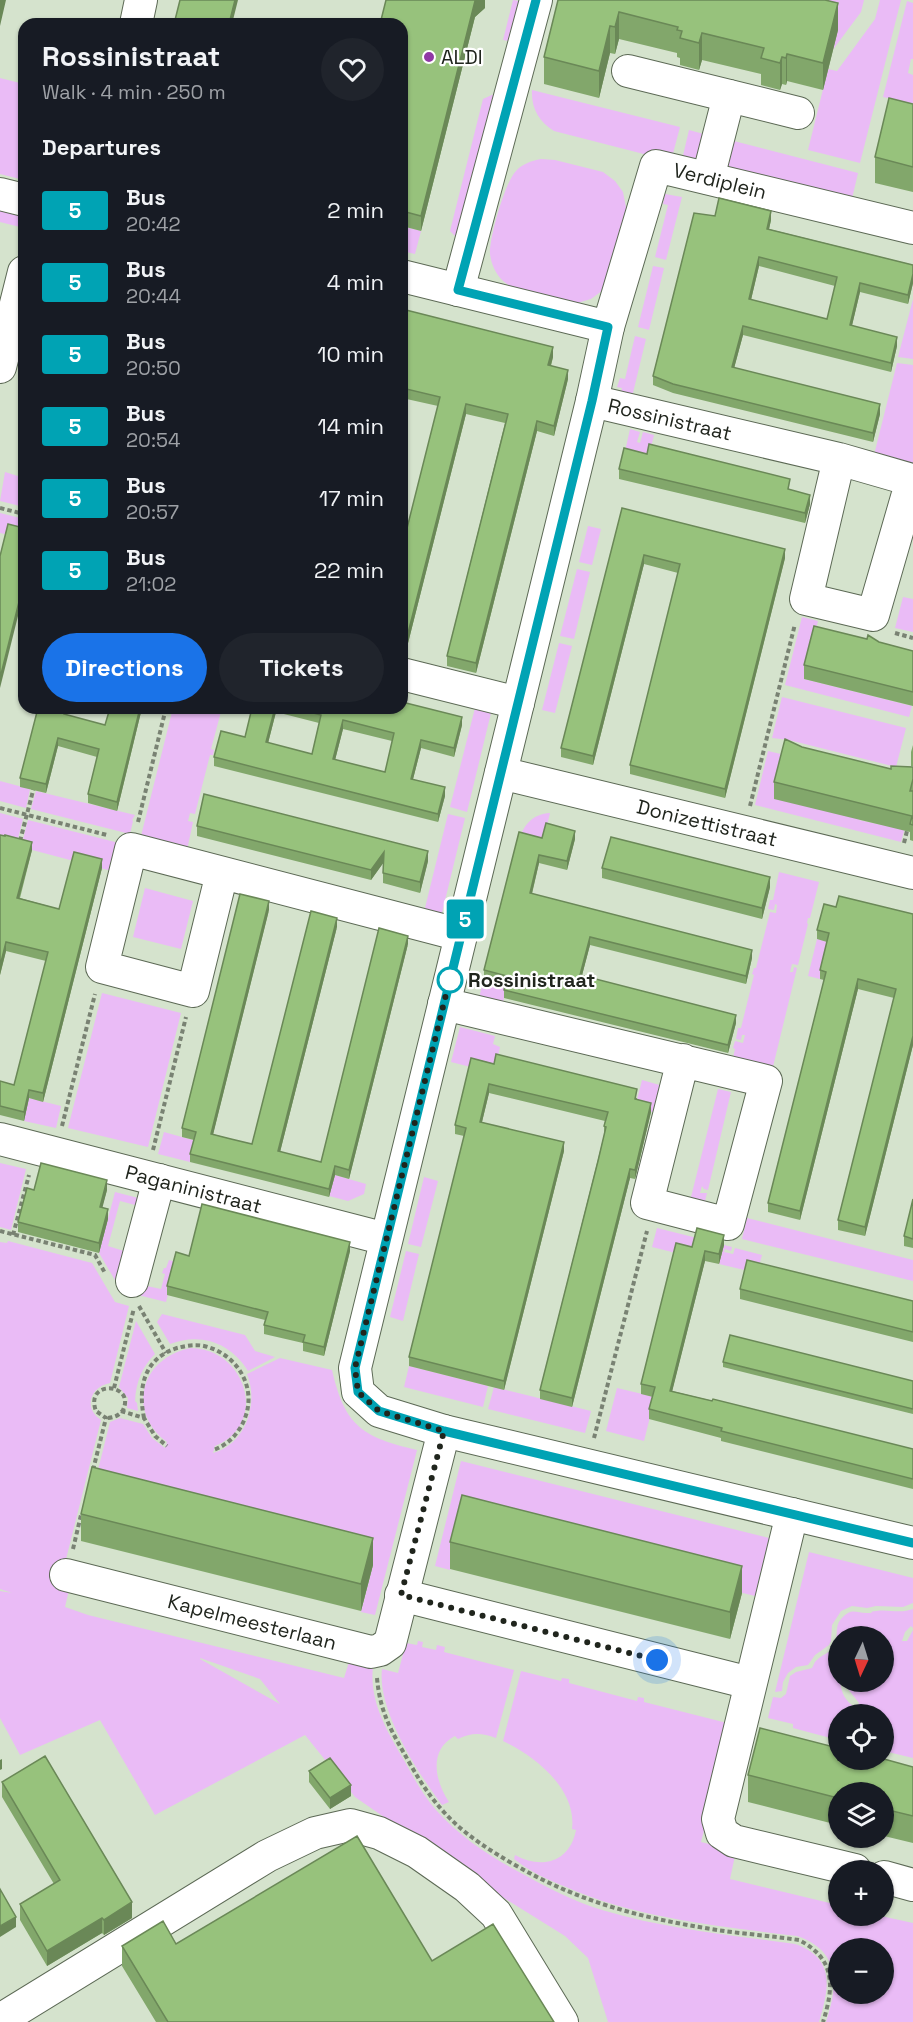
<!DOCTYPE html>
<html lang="en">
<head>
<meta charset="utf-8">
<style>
  body { margin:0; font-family:"Space Grotesk",sans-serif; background:#20242c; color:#f1f3f6; height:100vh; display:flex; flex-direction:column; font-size:22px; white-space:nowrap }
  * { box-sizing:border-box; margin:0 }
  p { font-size:20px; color:#9ea1a6 }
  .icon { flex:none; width:33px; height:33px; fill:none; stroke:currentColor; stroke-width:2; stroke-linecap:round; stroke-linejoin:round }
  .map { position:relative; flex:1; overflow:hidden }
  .details { position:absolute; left:18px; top:18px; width:390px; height:696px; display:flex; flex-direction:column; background:#171b24; border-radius:18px; box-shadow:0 2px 4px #0004 }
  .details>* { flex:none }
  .badge { padding:0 12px; border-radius:4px; font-size:21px; line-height:39px }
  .needle { width:39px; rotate:184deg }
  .controls { position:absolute; left:828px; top:1626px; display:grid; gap:12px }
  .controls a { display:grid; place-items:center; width:66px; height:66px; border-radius:50%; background:#171b24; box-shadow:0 2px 4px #0004; font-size:30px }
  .you { position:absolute; width:30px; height:30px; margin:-15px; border:4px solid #fff; border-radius:50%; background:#1a73e8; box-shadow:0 0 0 9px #1a73e833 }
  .map>.badge { position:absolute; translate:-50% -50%; box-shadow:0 0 0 3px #fff }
  h2 { padding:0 24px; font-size:22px; line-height:54px }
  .round { display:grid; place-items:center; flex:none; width:63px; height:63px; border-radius:32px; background:#20242c }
  .head { display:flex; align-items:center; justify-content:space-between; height:102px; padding:0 24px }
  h1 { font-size:28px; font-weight:700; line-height:45px }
  .primary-button { display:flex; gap:12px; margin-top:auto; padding:12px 24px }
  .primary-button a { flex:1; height:69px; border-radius:36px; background:#1a73e8; color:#fff; font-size:24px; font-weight:700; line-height:69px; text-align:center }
  .primary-button a+a { background:#20242c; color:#f1f3f6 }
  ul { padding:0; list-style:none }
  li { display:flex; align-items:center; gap:18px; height:72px; padding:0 24px }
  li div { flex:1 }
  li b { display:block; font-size:22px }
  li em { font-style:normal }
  li .badge { min-width:66px; font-weight:700; text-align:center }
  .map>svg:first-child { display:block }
</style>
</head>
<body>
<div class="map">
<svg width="913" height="2022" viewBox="0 0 913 2022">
  <rect width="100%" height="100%" fill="#d5e3cd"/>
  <path fill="#eabbf6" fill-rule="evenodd" d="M513,0L525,2L515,42L503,40Z
    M718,0H864L861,12L832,51Z
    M880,0H901L860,163L808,150L828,69L837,71L875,19Z
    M907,1L913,3V59H911L908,73L913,75V104L883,97Z
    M0,78L24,84V180L0,174Z
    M532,90L680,127L671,161L554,131C539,122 531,108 532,90Z
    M494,94H500L459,240L450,231L483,99Z
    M689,130L711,136L705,159L681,164Z
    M726,139L858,173L851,203L718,173Z
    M541,159L555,160L603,172L615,181L623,192L627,213L603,290L591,299L577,303C555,298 517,295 502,280C495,273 491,263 490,254C489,239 505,182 516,171C522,164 531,161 541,159Z
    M665,194L682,197L666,260L655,257L668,205L663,204Z
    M0,204L20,215V227L0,222Z
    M402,226L421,231L415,254L402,251Z
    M653,266L664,268L649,330L638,327Z
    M913,299V359L898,357Z
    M635,336L646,339L632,397L620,395L622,388L617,387L620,378L625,379Z
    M897,363L913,365V469L873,459Z
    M630,429L640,432L637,442L640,443L643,432L654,435L647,464L624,456Z
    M5,472L24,478V507L0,501Z
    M0,513L24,519V538L0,533Z
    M588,526L601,529L592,565L579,562Z
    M577,569L590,572L574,639L560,636Z
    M903,597L913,599V632L895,628Z
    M802,617L818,621L804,679L912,706L909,717L785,685Z
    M559,643L572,646L555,713L542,710Z
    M782,697L906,728L896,767L789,740L772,738Z
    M173,708H222L211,749L214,750L213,755H210L195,814L190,813L188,821L193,822L187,850L140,840Z
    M475,708L491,713L467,812L450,807Z
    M768,751L785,755L806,806L859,818V820L881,825L911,805L901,842L755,805Z
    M0,781L30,789L26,808L0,801Z
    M36,791L135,815L132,820L133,821L130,834L31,809Z
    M0,813L23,819L16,846L0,842Z
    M550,813L542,846L519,840C524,824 533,814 550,813Z
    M448,814L465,818L441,917L424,912Z
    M28,820L127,845L119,873L21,847Z
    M779,872L819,882L810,918H808L807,923L808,924L798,965L792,964L790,972H793L794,967L797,968L769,1083L730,1071L735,1049L733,1048L735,1041L743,1043L745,1035H742L741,1040L736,1039L738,1028H741L754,975L752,974L754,968H756L770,912L776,913L777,905L775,904L774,910L768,909L770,900H773Z
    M145,888L193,901L181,949L133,937Z
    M817,939L829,942L820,979L808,976Z
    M484,978L507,984L500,1016L476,1010Z
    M102,993L181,1013L148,1147L68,1128Z
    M460,1027L495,1036L493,1044L500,1047L494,1073L451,1062Z
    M642,1080L663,1086L657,1113L635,1108Z
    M718,1089L731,1092L708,1190L704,1189L702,1186L700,1193H707L700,1221L686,1217Z
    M29,1098L61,1106L56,1128L24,1121Z
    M164,1132L196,1141L190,1162L158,1154Z
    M0,1163L26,1169L11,1230L0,1227Z
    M335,1175L366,1184L364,1194L348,1201L329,1196Z
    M424,1177L438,1181L421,1247L408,1244Z
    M115,1192L142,1199L139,1206L120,1201L108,1246L127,1252L122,1292L99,1253Z
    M747,1218L913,1260V1281L742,1239Z
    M657,1228L697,1238L692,1257L652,1247Z
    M8,1241L92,1263L115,1302L129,1306L110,1383C90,1387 83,1408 101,1420L59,1587L69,1590L65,1607L88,1615L344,1678L349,1662L373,1667C369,1701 387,1731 404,1760C413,1777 423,1795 436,1810C459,1836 489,1856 519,1872C546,1887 573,1901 602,1910C665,1929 731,1935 795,1944C836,1958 829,1989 819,2022H608L588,1958L565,1936L478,1882L355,1797L305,1735L155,1815L100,1720L20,1755L0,1718V1591L12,1593L0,1589V1242L7,1243ZM200,1658L260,1679L280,1704L200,1659Z
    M724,1245L732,1247L731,1251L725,1249L724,1252L733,1254L735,1248L762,1255L757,1273L719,1264Z
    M406,1251L419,1254L403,1321L390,1317Z
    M169,1260L176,1262L166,1302L134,1294L142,1285L161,1289L165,1274L162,1273L164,1268H166Z
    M162,1314L245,1335L255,1351L275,1357L248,1371C231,1343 201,1332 170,1344L157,1322Z
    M136,1321L155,1354C142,1367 136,1382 135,1401L137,1403L138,1411L127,1408L128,1398L119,1387Z
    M191,1348C247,1349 269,1425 215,1446L213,1453C246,1444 259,1403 247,1374L280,1358L332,1370C345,1427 363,1437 417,1450L375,1615L361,1612L373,1565L92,1494L110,1422L120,1418L143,1424L152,1438L165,1448L167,1442C125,1411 142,1357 191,1348Z
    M409,1366L488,1386L483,1407L404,1387Z
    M494,1387L591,1411L585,1433L488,1409Z
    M617,1388L655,1397L644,1441L606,1431Z
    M461,1461L769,1538L755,1596L462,1523L450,1570L435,1566Z
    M809,1552L913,1578V1603L903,1607L876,1606L867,1608L852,1606L841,1611L832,1625L831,1641L829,1645L815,1655L808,1665L796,1667L788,1673L783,1682L782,1691L775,1692Z
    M913,1609V1628L911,1626L905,1632L902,1641H907L913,1630V1758L884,1751V1714H838V1740L793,1728V1724L768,1718L773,1697L781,1698L786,1694L790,1676L796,1672L812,1668C814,1665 814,1662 817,1660C822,1654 830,1654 834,1646C839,1637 834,1627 841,1619C852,1607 855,1613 867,1613C876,1613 867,1612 876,1611C889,1609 900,1614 913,1609ZM838,1636H884V1682H846L848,1689L859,1703L856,1708C845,1701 842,1694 840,1682H838Z
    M418,1641L423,1642L422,1647L436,1650L437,1645L445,1647L444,1652L514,1670L496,1738C482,1733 472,1732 458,1739L455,1736C428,1750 435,1781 449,1802L442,1805C418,1773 377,1710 382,1669L398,1673L406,1643L417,1645Z
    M521,1671L561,1681L562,1678L569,1679V1683L637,1701L638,1697L644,1698V1702L731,1724L701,1842L736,1851L730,1879L838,1905V1916H881L913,1923V2022H826C838,1985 841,1951 797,1936C719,1926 639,1919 566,1887C548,1880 529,1871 514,1859L515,1855C542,1870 570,1862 576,1830L572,1829C577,1789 535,1756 503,1741ZM838,1948H884V1994H838Z"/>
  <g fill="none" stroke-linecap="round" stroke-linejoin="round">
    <defs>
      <g id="minor">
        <path d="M136,24L141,0"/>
        <path d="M628,71L798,113"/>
        <path d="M708,178L729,96"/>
        <path d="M0,194L24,200"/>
        <path d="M913,228L656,166L608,327L592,401L355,1368L358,1392L379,1411L444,1431L913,1543"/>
        <path d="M402,276L608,327"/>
        <path d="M458,290L536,0"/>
        <path d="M0,367L24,272"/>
        <path id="s1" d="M592,401L839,459L912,480L873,615L806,599L839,459"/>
        <path d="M402,674L518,703"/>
        <path id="s2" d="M501,773L913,873"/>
        <path d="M222,873L193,991L102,967L131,849L461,935"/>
        <path d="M444,1004L766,1081L728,1224L647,1203L683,1060"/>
        <path id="s3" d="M0,1139L386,1239"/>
        <path d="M132,1281L159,1180"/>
        <path d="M792,1514L718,1819L722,1833L734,1841L855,1870"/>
        <path id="s4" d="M66,1575L371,1652L380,1650L390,1643L444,1431"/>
        <path d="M401,1595L750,1683"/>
        <path d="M884,1877L913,1885"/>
        <path d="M0,2020L267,1856L315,1833L350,1825L379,1833L417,1852L467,1887L496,1914L562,2022"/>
      </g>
    </defs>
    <use href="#minor" stroke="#5c6955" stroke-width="34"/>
    <path stroke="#798273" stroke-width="4" stroke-dasharray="4.5 3" stroke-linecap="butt" d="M0,508L24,514
      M895,633L913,638
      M750,806L795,624
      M0,808L107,835
      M138,822L166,708
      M20,841L34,787
      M904,843L908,827
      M62,1126L95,994
      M153,1150L186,1017
      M0,1231L95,1255L105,1273
      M13,1235L29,1175
      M139,1306L166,1353
      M114,1388L134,1308
      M121,1411L144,1418L155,1436L167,1446
      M144,1418C138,1388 143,1359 177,1348C185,1346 195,1344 204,1346C235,1353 256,1384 246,1415C241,1431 229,1445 213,1450
      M594,1438L647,1231
      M93,1470L106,1418L96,1411C84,1379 136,1383 123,1410C119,1416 113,1418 106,1418
      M73,1549L81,1515
      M377,1678C380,1713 392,1732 409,1762C438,1814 463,1835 515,1865C581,1903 642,1918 717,1930C744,1934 772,1936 799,1940C836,1959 834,1987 823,2022"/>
    <use href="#minor" stroke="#fff" stroke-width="32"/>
  </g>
  <path fill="#82a76b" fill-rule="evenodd" d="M558,0L838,30L823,90L787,81L786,85L782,84L780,90L761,85V74L702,60L699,70L680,65V58L677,57V53L619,39L615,54L610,53L599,98L544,84V57Z
    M485,8L475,17L421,231L402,226V24Z
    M913,104V192L875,183V157Z
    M715,216L771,220L769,229L913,265V283L908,304L860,292L852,325L897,346L891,372L743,335L734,368L880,414L873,442L673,393L653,385V376ZM759,266L835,286L827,319L751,300Z
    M402,309L553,357L551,366L568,379L554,436L537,431L476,673L447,666V656L505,423L466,414L405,655L402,654V548L438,406L402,398Z
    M24,463V478L23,477V468Z
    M619,469L790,490L810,504L805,523L619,479Z
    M622,508L785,558L725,798L630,774V765L678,573L644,564L593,765L561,757V748Z
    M879,642L913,651V706L804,679V665Z
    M142,708L117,811L88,803V794L97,757L58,746L46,793L20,787V778L66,715L105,725Z
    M252,708H402L462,725L454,757L421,748L413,779L445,796L438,822L214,766V757L245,737ZM276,712L319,723L312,754L268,743ZM343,729L392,741L385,772L335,760Z
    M913,745V766H911V752Z
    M802,747L891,769L913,767V841L910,840V832L774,799V782Z
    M197,826L428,861L420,893L383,883V863L371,880L197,836Z
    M0,835L32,850L20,898L59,909L102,868L43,1102L29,1098L24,1121L0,1115V1081L14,1085L46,961L6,951L0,975Z
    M542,838L575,839L567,870L539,863L532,894L752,958L746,984L590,945L582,975L736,1023L728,1053L504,998V990L506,983L484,978V970Z
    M602,868L770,887L762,919L602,878Z
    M836,907L913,914V1045L865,1236L838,1230V1220L894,998L858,989L800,1220L768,1212V1203L824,980L820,979V970L827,942L817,939V930Z
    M269,910L213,1134L231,1139L252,1144L337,927L280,1152L321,1162L408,944L349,1179L335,1175L329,1197L190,1162V1154L194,1140L182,1137V1128Z
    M471,1058L637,1098V1100L651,1112L635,1179L630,1178L572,1407L540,1399V1390L604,1135V1126L605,1121L489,1093L482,1122L564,1151L504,1390L409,1366V1357L464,1136L455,1134V1125Z
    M34,1190H107L102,1207L108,1219L99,1253L18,1232V1222Z
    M913,1199V1248L904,1246V1236Z
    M724,1245L719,1264L705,1261L672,1391L913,1449V1489L721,1441V1438L649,1419V1409L653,1397L641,1394V1384L692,1247Z
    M350,1251L324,1356L303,1351V1343L264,1334V1325L265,1320L167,1295V1286L189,1256Z
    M740,1289L913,1301V1342L740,1299Z
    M723,1362L913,1381V1414L723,1367Z
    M81,1514L373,1565L361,1611L81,1541Z
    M450,1542L742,1593L730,1639L450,1569Z
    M913,1767V1843L884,1836V1792H838V1825L748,1802V1775Z
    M309,1771L351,1796L330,1809L309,1782Z
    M2,1782L132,1918L104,1935L102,1933L47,1966L20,1920V1904L54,1884L2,1797Z
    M176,1944L432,1961L554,2022H156L122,1966V1946Z"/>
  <path fill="#6a8857" d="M0,0H6L0,26Z
    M235,0H238L232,24H229Z
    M476,0H485V8L475,17L421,231V216L475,1Z
    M838,3V30L823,90V63Z
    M619,12V39L615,54V27Z
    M610,26V53L599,98V71Z
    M702,33V60L699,70V43Z
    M787,54V81L786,85V58Z
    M782,57V84L780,90V63Z
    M771,211V220L767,238V229Z
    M759,257V266L749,308V299Z
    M913,274V283L908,304V295Z
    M860,283V292L850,334V325Z
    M743,326V335L732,376V367Z
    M897,337V346L891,372V363Z
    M553,347V357L548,375V365Z
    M568,370V379L554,436V426Z
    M466,404V414L405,655V645Z
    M880,404V414L873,442V433Z
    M537,421V431L476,673V663Z
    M810,495V504L805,523V513Z
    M785,549V558L725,798V789Z
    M644,555V564L593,765V756Z
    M24,582V592L0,688V678Z
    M140,708H142L117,811V802Z
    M275,708H276V712L266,751V742Z
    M462,717V725L454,757V748Z
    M343,720V729L333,768V759Z
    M58,738V746L46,793V784Z
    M421,740V748L411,787V779Z
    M445,787V796L438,822V814Z
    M575,831V839L567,870V861Z
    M32,842V850L17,906V898Z
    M428,851V861L420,893V882Z
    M384,852V862L371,880V870Z
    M539,855V863L530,901V893Z
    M102,859V868L43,1102V1093Z
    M770,877V887L762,919V908Z
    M269,901V910L211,1143V1134Z
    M337,918V927L278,1160V1151Z
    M408,936V944L349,1179V1170Z
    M590,937V945L580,983V975Z
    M6,942V951L0,975V966Z
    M752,950V958L746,984V976Z
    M858,979V989L800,1220V1211Z
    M736,1015V1023L728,1053V1045Z
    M913,1036V1045L865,1236V1227Z
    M489,1084V1093L480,1130V1122Z
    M29,1090V1098L24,1121V1112Z
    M651,1103V1112L635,1179V1170Z
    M564,1142V1151L504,1390V1381Z
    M335,1166V1175L329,1197V1189Z
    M630,1169V1178L572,1407V1398Z
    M107,1180V1190L100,1217V1207Z
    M108,1209V1219L99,1253V1243Z
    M724,1235V1245L719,1264V1254Z
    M350,1242V1251L324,1356V1347Z
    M705,1251V1261L670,1400V1391Z
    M373,1538V1565L361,1611V1584Z
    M742,1566V1593L730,1639V1612Z
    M2,1759V1769L0,1770V1760Z
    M351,1785V1796L330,1809V1798Z
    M132,1902V1918L104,1935V1920Z
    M16,1917V1927L0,1937V1926Z
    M102,1918V1933L47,1966V1951Z"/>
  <path fill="#97c27c" stroke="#6a8857" stroke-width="1.5" fill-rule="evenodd" d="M180,0H235L229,24H174Z
    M386,0H476L475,1L421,216L402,211V24H380Z
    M558,0H825L838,3L823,63L787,54L786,58L782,57L780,63L761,58L764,48L702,33L699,43L680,38L682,31L677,30L678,27L619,12L615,27L610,26L599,71L544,57Z
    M889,98L913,104V167L875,157Z
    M719,198L771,211L767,229L913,265V274L908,295L860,283L850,325L897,337L891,363L743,326L732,367L880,404L873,433L673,384L653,376L694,213L715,216ZM759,257L837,277L827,319L749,299Z
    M402,309L553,347L548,365L568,370L554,426L537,421L476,663L447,656L508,414L466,404L405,645L402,644V548L440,397L402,388Z
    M649,444L790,479L788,489L810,495L805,513L619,469L624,448L647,454Z
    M622,508L785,549L725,789L630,765L680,564L644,555L593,756L561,748Z
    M8,524L24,528V582L0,678V556Z
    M814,626L867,639L868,635L879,642L913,651V692L804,665Z
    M402,702L462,717L454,748L421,740L411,779L445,787L438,814L214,757L221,731L245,737L252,708H275L266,742L312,754L321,715L294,708H402ZM343,720L394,733L385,772L333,759Z
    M38,708H66L64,714L105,725L110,708H140L117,802L88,794L99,749L58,738L46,784L20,778Z
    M785,739L802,747L891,769V766L913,767V779L910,791H913V825L910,824L912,816L774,782Z
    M204,794L428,851L420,882L383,873L384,852L371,870L197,826Z
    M546,823L575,831L567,861L539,855L530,893L752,950L746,976L590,937L580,975L736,1015L728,1045L504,990L507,976L484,970L519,832L542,838Z
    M0,835L5,836V835L32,842L17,898L59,909L74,852L102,859L43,1093L29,1090L24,1112L0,1106V1081L14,1085L48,952L6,942L0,966Z
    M611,837L770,877L762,908L602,868Z
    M240,894L269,901L211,1134L231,1139L252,1144L311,911L337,918L278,1151L321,1162L379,928L408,936L349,1170L335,1166L329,1189L190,1154L196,1132L182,1128Z
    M839,896L913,914V1036L865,1227L838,1220L896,989L858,979L800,1211L768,1203L826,972L820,970L829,933L817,930L824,904L836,907Z
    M496,1054L637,1089L635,1099L651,1103L635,1170L630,1169L572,1398L540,1390L598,1161L606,1127L604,1126L608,1112L489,1084L480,1122L564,1142L504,1381L409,1357L466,1128L455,1125L471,1058L494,1064Z
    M41,1163L107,1180L100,1207L108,1209L99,1243L18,1222L27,1188L34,1190Z
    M913,1199V1239L904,1236Z
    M202,1204L350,1242L324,1347L303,1342L305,1335L264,1325L268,1312L167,1286L176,1252L189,1256Z
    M697,1228L724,1235L719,1254L705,1251L670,1391L712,1401L713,1399L913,1449V1479L721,1431L722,1428L649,1409L655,1387L641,1384L676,1243L692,1247Z
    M747,1260L913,1301V1332L740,1289Z
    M730,1335L913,1381V1409L723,1362Z
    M92,1467L373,1538L361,1584L81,1514Z
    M462,1495L742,1566L730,1612L450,1542Z
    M760,1728L838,1748V1760L884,1759L913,1767V1816L884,1809V1792H838V1798L748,1775Z
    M45,1756L132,1902L104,1920L102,1918L47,1951L20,1904L60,1880L2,1782Z
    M330,1758L351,1785L330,1798L309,1771Z
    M357,1836L432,1961L493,1924L554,2022H168L122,1946L163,1921L176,1944Z
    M0,1889L16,1917L0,1926Z"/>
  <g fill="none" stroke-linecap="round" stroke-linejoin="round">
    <defs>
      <path id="line" d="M536,0L458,290L608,327L592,401L355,1368L358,1392L379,1411L444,1431L913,1543"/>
    </defs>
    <use href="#line" stroke="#fff" stroke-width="14"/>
    <use href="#line" stroke="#00a3b4" stroke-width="9"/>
    <path stroke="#20251d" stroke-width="6" stroke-dasharray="0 10.8" d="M450,980V978L355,1368L358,1392L379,1411L444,1431L401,1595L657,1660"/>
  </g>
  <circle fill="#9038a5" stroke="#fff" stroke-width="2" cx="429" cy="57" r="6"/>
  <circle fill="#fff" stroke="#00a3b4" stroke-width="3" cx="450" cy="980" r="12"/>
  <g text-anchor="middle" stroke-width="4.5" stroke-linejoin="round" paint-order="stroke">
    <g font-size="20" fill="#20251d" stroke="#fff" text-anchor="start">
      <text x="441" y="64">ALDI</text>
    </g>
    <g font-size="20" fill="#20251d" stroke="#fff">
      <text transform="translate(720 181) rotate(14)" y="7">Verdiplein</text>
      <text dy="7" stroke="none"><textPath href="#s1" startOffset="80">Rossinistraat</textPath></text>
      <text dy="7" stroke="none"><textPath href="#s2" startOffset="212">Donizettistraat</textPath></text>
      <text dy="7" stroke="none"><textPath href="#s3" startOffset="200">Paganinistraat</textPath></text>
      <text dy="7" stroke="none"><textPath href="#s4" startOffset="192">Kapelmeesterlaan</textPath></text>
    </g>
    <g font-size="20" font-weight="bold" fill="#20251d" stroke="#fff" text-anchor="start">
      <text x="468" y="987">Rossinistraat</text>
    </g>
  </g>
</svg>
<div class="controls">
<a><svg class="needle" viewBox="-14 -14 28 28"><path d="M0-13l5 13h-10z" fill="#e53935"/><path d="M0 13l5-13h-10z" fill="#9ea1a6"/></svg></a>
<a><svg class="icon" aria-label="locate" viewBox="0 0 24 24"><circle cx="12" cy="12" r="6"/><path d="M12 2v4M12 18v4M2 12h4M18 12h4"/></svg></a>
<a><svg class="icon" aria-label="layers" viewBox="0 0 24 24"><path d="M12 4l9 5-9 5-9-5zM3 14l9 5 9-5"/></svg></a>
<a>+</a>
<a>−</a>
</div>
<div class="you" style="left:657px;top:1660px"></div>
<b class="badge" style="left:465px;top:919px;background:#00a3b4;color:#fff">5</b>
<section class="details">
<div class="head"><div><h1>Rossinistraat</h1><p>Walk · 4 min · 250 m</p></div><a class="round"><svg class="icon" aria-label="heart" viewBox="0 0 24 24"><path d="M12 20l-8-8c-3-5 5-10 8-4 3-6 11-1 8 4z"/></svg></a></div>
<h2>Departures</h2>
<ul>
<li><span class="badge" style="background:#00a3b4;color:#fff">5</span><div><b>Bus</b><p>20:42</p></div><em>2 min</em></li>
<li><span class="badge" style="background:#00a3b4;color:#fff">5</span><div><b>Bus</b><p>20:44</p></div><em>4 min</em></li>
<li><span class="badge" style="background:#00a3b4;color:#fff">5</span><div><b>Bus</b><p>20:50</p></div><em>10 min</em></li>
<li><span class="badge" style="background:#00a3b4;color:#fff">5</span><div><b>Bus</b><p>20:54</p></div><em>14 min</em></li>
<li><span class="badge" style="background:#00a3b4;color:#fff">5</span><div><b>Bus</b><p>20:57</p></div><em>17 min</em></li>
<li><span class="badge" style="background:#00a3b4;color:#fff">5</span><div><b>Bus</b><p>21:02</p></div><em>22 min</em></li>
</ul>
<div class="primary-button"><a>Directions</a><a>Tickets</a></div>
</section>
</div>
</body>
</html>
